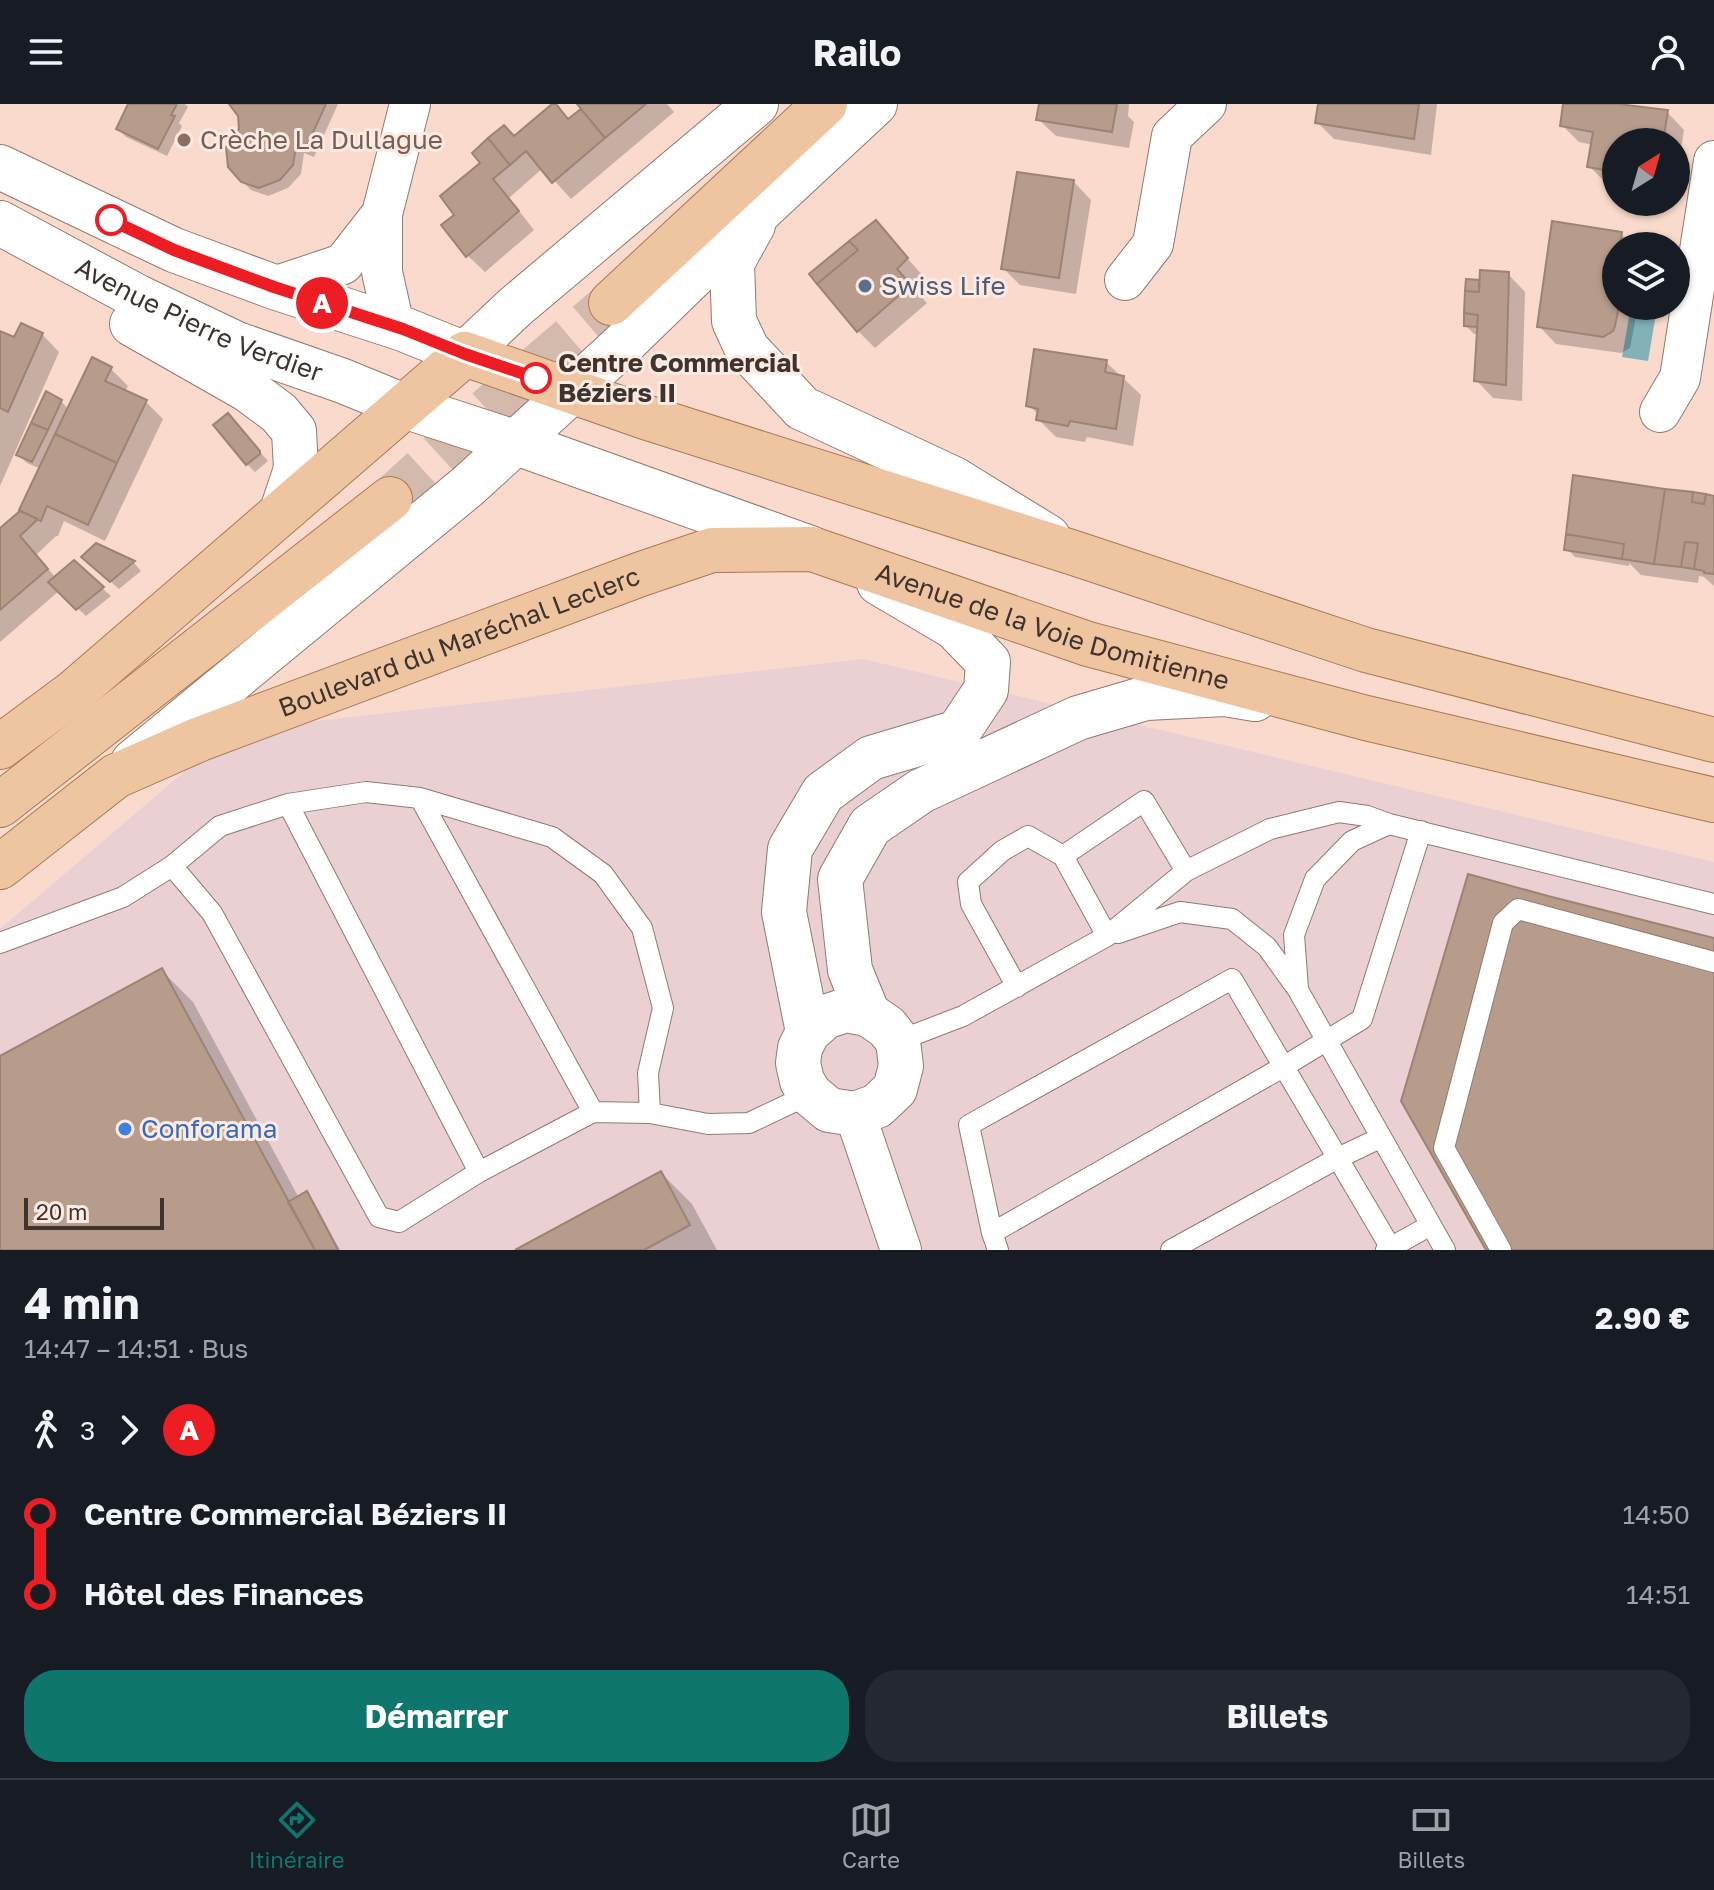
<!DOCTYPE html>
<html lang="fr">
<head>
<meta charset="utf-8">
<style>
  body { margin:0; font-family:"Golos Text",sans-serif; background:#242831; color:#f1f3f6; height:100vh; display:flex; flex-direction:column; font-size:30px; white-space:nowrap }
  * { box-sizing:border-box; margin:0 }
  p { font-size:26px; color:#9ea1a6 }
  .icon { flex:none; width:44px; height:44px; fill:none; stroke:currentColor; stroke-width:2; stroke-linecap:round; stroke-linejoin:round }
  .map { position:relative; height:1146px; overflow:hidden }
  .details { display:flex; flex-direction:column; background:#171b24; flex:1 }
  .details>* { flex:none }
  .badge { padding:0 16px; border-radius:26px; font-size:28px; line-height:52px }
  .needle { width:52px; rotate:37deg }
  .tools { position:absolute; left:1602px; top:24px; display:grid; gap:16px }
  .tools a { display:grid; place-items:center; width:88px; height:88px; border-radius:50%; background:#171b24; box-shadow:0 2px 6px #0004; font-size:40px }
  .scale { position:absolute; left:24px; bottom:20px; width:140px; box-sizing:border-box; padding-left:8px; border:4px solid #3f332e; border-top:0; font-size:22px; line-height:28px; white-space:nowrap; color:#3f332e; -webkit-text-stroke:6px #fdeae2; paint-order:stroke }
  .map>.badge { position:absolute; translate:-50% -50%; box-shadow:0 0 0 4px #fff }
  .legs { display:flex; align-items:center; gap:12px; height:88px; padding:0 24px; font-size:26px }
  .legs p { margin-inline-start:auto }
  .head { display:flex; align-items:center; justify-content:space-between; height:136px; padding:0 24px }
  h1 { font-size:44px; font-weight:700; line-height:60px }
  .action { display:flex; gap:16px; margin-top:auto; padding:16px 24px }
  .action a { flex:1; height:92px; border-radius:32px; background:#0f766e; color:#fff; font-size:32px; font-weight:700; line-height:92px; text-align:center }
  .action a+a { background:#242831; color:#f1f3f6 }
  ul { padding:0 24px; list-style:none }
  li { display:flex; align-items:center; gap:28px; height:80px; font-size:30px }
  li i { display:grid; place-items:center; width:12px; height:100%; margin:0 10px; background:currentColor }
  li i::after { content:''; width:20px; height:20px; margin:-10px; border:6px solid; border-radius:50%; background:#171b24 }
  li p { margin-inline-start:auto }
  li:first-child i { background:linear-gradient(#0000 50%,currentColor 0) }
  li:last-child i { background:linear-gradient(currentColor 50%,#0000 0) }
  header { display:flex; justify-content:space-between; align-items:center; height:104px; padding:0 24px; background:#171b24; font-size:36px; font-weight:700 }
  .tabs { display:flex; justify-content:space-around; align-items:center; height:112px; border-top:2px solid #363941; background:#171b24; font-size:22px; color:#9ea1a6 }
  .tabs a { display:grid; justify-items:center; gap:4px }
  .tabs .active { color:#0f766e }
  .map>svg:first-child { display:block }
</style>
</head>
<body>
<header><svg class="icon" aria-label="menu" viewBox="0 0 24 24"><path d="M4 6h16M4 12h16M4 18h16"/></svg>Railo<svg class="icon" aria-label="person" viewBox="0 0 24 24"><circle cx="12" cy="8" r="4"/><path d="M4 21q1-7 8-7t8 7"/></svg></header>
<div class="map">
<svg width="1714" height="1146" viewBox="0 0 1714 1146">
  <rect width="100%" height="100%" fill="#f9dacd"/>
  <path fill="#ead0d3" d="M863,555L1714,758V1146H0V825L191,662L307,618Z"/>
  <path fill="#82b2b8" d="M1631,202H1653L1657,204L1648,257L1622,253Z"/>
  <path fill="#0003" d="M130,0H185L188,3L179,19L182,22L167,52L126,33L118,25Z
    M231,0H338L314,53L304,49L301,70L288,84L268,92L251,86L242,77L240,12Z
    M579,0H667L674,8L571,95L543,64L509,94L534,126L485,168L467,151L457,111L514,34L555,1L570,16L584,5Z
    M1041,0H1129L1128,12L1134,18L1129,44L1056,32L1038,15Z
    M1320,0H1437L1431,51L1334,35L1317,18Z
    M1565,0H1602L1667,8L1684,26L1676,77V38H1616V81L1607,80L1589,62L1593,41L1579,38L1562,21Z
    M1074,78L1091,96L1076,190L1020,181L1003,164Z
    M876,119L924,173L912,183L927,199L875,244L858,227L812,170Z
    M1621,130L1633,142H1616V202H1638L1630,244L1621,249L1556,240L1539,222Z
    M1508,170L1525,188L1522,297L1493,294L1476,276L1479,230H1474L1466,222L1478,177L1482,181Z
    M0,229L15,235L42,230L59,248L0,382Z
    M1106,258L1141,291L1133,342L1087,333L1085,338L1056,333L1038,315L1039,311L1029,301Z
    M111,265L128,282L125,288L146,298L163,315L105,437L64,417L58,432H56L36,451L56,474L74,459L111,492L86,512L59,487L0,538V427L23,407L41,365L27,359L18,351L61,297L69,306Z
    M236,320L268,357L255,368L247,360Z
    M1714,394V482L1704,473L1699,472L1698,479L1641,471L1629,459V462L1575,453L1567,445Z
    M97,441L134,459L141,467L119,485L92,461Z
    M162,867L193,898L299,1094L306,1090L314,1098L340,1146H0V955Z
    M661,1069L692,1100L717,1146H520Z"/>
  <path fill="#b79c8c" stroke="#9d8373" stroke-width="2" d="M128,0H177L171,11L175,12L158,45L116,25Z
    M229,0H326L305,46L296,42L293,61L280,76L259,84L241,78L228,63L226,43L239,25L238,12Z
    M552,0H556L568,15L581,5L605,34L552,79L526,47L510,61L488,34L504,21L514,32Z
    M577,0H646L605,34Z
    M1039,0H1117L1112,28L1036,16Z
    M1318,0H1419L1414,35L1315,19Z
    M1563,0H1618L1668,6L1663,38H1616V68L1587,63L1593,28L1560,22Z
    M488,34L510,61L493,75L519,107L466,153L441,121L454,111L440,92L480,59L472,49Z
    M1017,68L1074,76L1059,174L1001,165Z
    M876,116L908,154L897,165L911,181L857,228L817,180L858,146L849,137Z
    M1552,117L1622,128L1620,142H1616V202H1619L1615,222L1613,227L1603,233L1537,223Z
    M849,137L858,146L817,180L809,170Z
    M1480,166L1509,168L1506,281L1474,277L1478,211L1464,209L1465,187L1479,188Z
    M1466,175L1479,176V188L1465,187Z
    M1464,209L1478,211L1477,223L1464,222Z
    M21,219L43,229L8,308L0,304V227L14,233Z
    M1034,245L1107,256L1105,268L1124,272L1116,325L1070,317L1068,322L1036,316L1038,305L1026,302Z
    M92,253L112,263L105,277L147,296L117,359L55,330Z
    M46,287L62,296L48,326L31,319Z
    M228,309L260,347V350L246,361L213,321Z
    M31,319L48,326L32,358L16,351Z
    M55,330L117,359L88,421L47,402L41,417L19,406Z
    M1573,371L1665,385L1654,460L1622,455L1624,440L1566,430Z
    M1665,385L1693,388L1692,398L1704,400L1706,390L1714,392V470L1704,469V467L1694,465L1698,439L1685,438L1681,463L1654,460Z
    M1693,388L1706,390L1704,400L1692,398Z
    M20,407L38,415L20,432L48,465L0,506V424Z
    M1566,430L1624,440L1622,455L1564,446Z
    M1685,438L1698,439L1694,465L1681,463Z
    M96,439L135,457L110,478L81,453Z
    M74,456L104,483L76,506L48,478Z
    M1468,770L1548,792L1714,834V1146H1486L1401,997Z
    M162,864L315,1146H0V952Z
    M661,1067L690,1121L644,1146H515Z
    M307,1087L338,1146H315L288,1098Z"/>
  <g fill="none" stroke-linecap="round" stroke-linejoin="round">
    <path stroke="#d4b9ad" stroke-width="44" stroke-dasharray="44 22" stroke-linecap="butt" d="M390,395L497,297L611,199"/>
    <defs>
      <path id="lane" d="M420,694L593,1008
        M288,700L479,1068
        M1063,752L1144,697L1186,767
        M172,762L220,722L288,700L366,688L420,694L552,733L603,770L642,824L663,904L648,969L650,1009L708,1020L749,1019L810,990
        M1118,829L1180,808L1232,815L1267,843L1298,886L1445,1146
        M0,839L123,793L172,762L212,809L379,1113L399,1118L479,1068L593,1008L650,1009
        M1017,883L971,800L968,778L1002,747L1028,732L1063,752L1107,832
        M1298,885L1294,831L1315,775L1352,737L1389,720
        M898,937L963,912L1107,832L1186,767L1270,725L1339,708L1367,712L1389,720L1714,800
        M992,1129L969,1021L1232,875L1392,1146
        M998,1146L992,1129L1283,963L1362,915L1421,727
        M1171,1146L1338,1054L1380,1034
        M1386,1146L1431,1121
        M1501,1146L1444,1044L1503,819L1518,805L1714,858"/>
      <path id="street" d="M382,110L410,0
        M1125,176L1153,140L1172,32L1206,0
        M274,183L343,160L382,110V168L394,222
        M1660,308L1680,274L1714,57
        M855,1010L901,1146"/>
      <g id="secondary">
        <path d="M0,63L174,146L274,183L403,225L465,250L515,203L756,0"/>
        <path id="s1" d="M0,119L136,192L237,240L343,277L404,302L517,339L810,444"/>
        <path d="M753,121L732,159L734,217L747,245L802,304L954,375L1048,433"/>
        <path d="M132,220L248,286L279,309L294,327L296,365L282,407"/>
        <path d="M133,658L468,382L618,245L762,105L875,0"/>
        <path d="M868,910L846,906L825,913L808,928L800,944L798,959L802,977L810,990L829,1006L855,1010L877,1002L895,985L901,962L898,937L887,923L868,910L850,866L840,775L870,722L921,687L1078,614L1146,594L1225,590L1255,595"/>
        <path d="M808,928L784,808L790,745L823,689L871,654L958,628L986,586L988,558L954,523L879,479"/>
      </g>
      <g id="primary">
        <path d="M611,199L825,0"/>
        <path d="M0,643L74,588L465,250L645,313L1074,449L1366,546L1714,636"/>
        <path d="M0,701L390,395"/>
        <path id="s2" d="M0,763L116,672L200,635L641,470L712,446L812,445L1088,540L1366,614L1714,696"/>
      </g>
    </defs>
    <use href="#lane" stroke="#95796d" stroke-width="22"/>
    <use href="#street" stroke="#95796d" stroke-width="42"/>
    <use href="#secondary" stroke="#95796d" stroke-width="46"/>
    <use href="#primary" stroke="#ab7950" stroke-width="46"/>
    <use href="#lane" stroke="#fff" stroke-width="20"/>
    <use href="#street" stroke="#fff" stroke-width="40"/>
    <use href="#secondary" stroke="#fff" stroke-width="44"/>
    <use href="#primary" stroke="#efc5a1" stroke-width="44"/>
  </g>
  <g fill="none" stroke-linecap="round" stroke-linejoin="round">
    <defs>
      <path id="line-1" d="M111,116L174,146L274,183L403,225L465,250L536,274"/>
    </defs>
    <use href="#line-1" stroke="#fff" stroke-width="18"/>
    <use href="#line-1" stroke="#ed1d24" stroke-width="12"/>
  </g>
  <circle fill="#8d6e63" stroke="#fdeae2" stroke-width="3" cx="184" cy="36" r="8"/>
  <g fill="#fff" stroke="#ed1d24" stroke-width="4">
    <circle cx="111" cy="116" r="14"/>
    <circle cx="536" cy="274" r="14"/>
  </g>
  <circle fill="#5c6f8a" stroke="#fdeae2" stroke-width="3" cx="865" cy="182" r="8"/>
  <circle fill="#3f7fe0" stroke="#fdeae2" stroke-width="3" cx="125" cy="1025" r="8"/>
  <g text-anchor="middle" stroke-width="6" stroke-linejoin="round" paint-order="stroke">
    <g font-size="26" fill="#785e54" stroke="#fdeae2" text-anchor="start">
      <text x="200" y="45">Crèche La Dullague</text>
    </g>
    <g font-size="26" fill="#4e5e75" stroke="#fdeae2" text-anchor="start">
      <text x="881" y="191">Swiss Life</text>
    </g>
    <g font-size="26" fill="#3f332e" stroke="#fdeae2">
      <text dy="9" stroke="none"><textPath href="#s1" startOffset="222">Avenue Pierre Verdier</textPath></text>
      <text dy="9" stroke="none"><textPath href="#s2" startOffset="1138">Avenue de la Voie Domitienne</textPath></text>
      <text dy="9" stroke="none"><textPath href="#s2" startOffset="516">Boulevard du Maréchal Leclerc</textPath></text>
    </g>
    <g font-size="26" font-weight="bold" fill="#3f332e" stroke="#fdeae2" text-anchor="start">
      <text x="558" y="268">Centre Commercial<tspan x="558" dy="30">Béziers II</tspan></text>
    </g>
    <g font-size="26" fill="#366cbe" stroke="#fdeae2" text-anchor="start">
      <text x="141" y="1034">Conforama</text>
    </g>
  </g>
</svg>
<div class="tools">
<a><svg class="needle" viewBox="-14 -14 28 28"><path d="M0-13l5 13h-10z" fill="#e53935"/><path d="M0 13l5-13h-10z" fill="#9ea1a6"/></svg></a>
<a><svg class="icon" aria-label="layers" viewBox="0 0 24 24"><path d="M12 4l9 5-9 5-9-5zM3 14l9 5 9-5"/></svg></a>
</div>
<div class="scale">20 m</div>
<b class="badge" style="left:322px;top:199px;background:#ed1d24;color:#fff">A</b>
</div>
<section class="details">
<div class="head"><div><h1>4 min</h1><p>14:47 – 14:51 · Bus</p></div><b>2.90 €</b></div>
<div class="legs"><svg class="icon" aria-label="walk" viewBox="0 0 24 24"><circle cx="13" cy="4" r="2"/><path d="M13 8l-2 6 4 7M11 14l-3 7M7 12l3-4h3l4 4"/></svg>3<svg class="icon" aria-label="forward" viewBox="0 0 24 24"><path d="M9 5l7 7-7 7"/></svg><b class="badge" style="background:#ed1d24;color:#fff">A</b></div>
<ul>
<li><i style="color:#ed1d24"></i><b>Centre Commercial Béziers II</b><p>14:50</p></li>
<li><i style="color:#ed1d24"></i><b>Hôtel des Finances</b><p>14:51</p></li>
</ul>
<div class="action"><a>Démarrer</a><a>Billets</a></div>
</section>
<nav class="tabs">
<a class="active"><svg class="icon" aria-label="directions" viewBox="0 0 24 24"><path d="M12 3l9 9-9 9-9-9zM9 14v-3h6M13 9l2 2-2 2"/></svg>Itinéraire</a>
<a><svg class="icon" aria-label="map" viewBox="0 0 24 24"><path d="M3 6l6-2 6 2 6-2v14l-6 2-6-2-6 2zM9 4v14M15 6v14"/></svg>Carte</a>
<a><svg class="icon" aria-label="tickets" viewBox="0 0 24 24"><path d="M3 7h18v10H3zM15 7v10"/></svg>Billets</a>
</nav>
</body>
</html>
